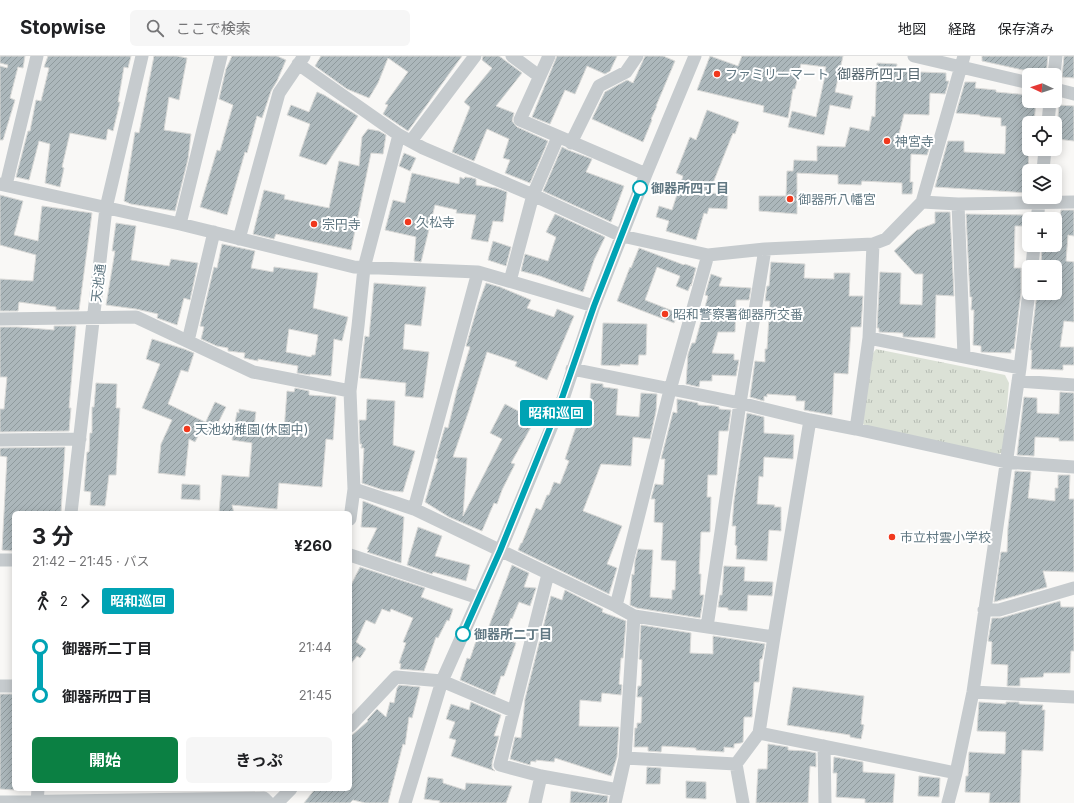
<!DOCTYPE html>
<html lang="ja">
<head>
<meta charset="utf-8">
<style>
  body { margin:0; font-family:Inter,"Noto Sans JP",sans-serif; background:#f6f6f6; color:#202124; height:100vh; display:flex; flex-direction:column; font-size:15px; white-space:nowrap }
  * { box-sizing:border-box; margin:0 }
  p { font-size:13px; color:#757577 }
  .icon { flex:none; width:22px; height:22px; fill:none; stroke:currentColor; stroke-width:2; stroke-linecap:round; stroke-linejoin:round }
  .map { position:relative; flex:1; overflow:hidden }
  .side { position:absolute; left:12px; top:455px; width:340px; height:280px; display:flex; flex-direction:column; background:#fff; border-radius:6px; box-shadow:0 2px 10px #0003 }
  .side>* { flex:none }
  .badge { padding:0 8px; border-radius:3px; font-size:14px; line-height:26px }
  .needle { width:26px; rotate:274deg }
  .controls { position:absolute; left:1022px; top:12px; display:grid; gap:8px }
  .controls a { display:grid; place-items:center; width:40px; height:40px; border-radius:6px; background:#fff; box-shadow:0 2px 10px #0003; font-size:20px }
  .map>.badge { position:absolute; translate:-50% -50%; box-shadow:0 0 0 2px #fff }
  .legs { display:flex; align-items:center; gap:6px; height:44px; padding:0 20px; font-size:13px }
  .legs p { margin-inline-start:auto }
  .head { display:flex; align-items:center; justify-content:space-between; height:68px; padding:0 20px }
  h1 { font-size:22px; font-weight:700; line-height:30px }
  .action { display:flex; gap:8px; margin-top:auto; padding:8px 20px }
  .action a { flex:1; height:46px; border-radius:6px; background:#0b8043; color:#fff; font-size:16px; font-weight:700; line-height:46px; text-align:center }
  .action a+a { background:#f6f6f6; color:#202124 }
  ul { padding:0 20px; list-style:none }
  li { display:flex; align-items:center; gap:14px; height:48px; font-size:15px }
  li i { display:grid; place-items:center; width:6px; height:100%; margin:0 5px; background:currentColor }
  li i::after { content:''; width:10px; height:10px; margin:-5px; border:3px solid; border-radius:50%; background:#fff }
  li p { margin-inline-start:auto }
  li:first-child i { background:linear-gradient(#0000 50%,currentColor 0) }
  li:last-child i { background:linear-gradient(currentColor 50%,#0000 0) }
  header { display:flex; align-items:center; gap:24px; box-sizing:border-box; height:56px; padding:0 20px; background:#fff; border-bottom:1px solid #e0e0e0 }
  header strong { font-size:19px }
  nav { display:flex; gap:22px; margin-inline-start:auto; font-size:14px }
  .search { width:280px; height:36px; background:#f6f6f6; display:flex; align-items:center; gap:10px; box-sizing:border-box; padding:0 14px; border-radius:6px; color:#757577; font-size:15px }
  .map>svg:first-child { display:block }
</style>
</head>
<body>
<header>
<strong>Stopwise</strong>
<div class="search"><svg class="icon" aria-label="search" viewBox="0 0 24 24"><circle cx="10" cy="10" r="6"/><path d="M15 15l6 6"/></svg>ここで検索</div>
<nav><a>地図</a><a>経路</a><a>保存済み</a></nav>
</header>
<div class="map">
<svg width="1074" height="747" viewBox="0 0 1074 747">
  <defs>
    <pattern id="park-tufts" width="24" height="20" patternUnits="userSpaceOnUse"><rect width="24" height="20" fill="#dbe1d6"/><path d="M3 7l-1-3M5 7V3M7 7l1-3M15 17l-1-3M17 17v-4M19 17l1-3" fill="none" stroke="#b5bbb3"/></pattern>
    <pattern id="building-hatch" width="6" height="6" patternUnits="userSpaceOnUse"><rect width="6" height="6" fill="#acb7bb"/><path d="M-1 1l2-2M0 6l6-6M5 7l2-2" fill="none" stroke="#8f9a9d"/></pattern>
  </defs>
  <rect width="100%" height="100%" fill="#f9f8f6"/>
  <path fill="url(#park-tufts)" d="M876,293L1005,319L1009,327L1003,396L995,400L865,372L863,367L871,300Z"/>
  <path fill="url(#building-hatch)" stroke="#dadad8" fill-rule="evenodd" d="M0,0H25L23,12L18,11L10,42L15,44L3,84H0V10L7,12L8,9L0,7Z
    M48,0H131L128,12L124,11L118,46H120L113,75L108,73L106,84L70,77L62,111L64,112L60,131L45,127L50,88L39,85L29,124L16,121L28,75H30L36,44L41,45L49,12L44,11Z
    M154,0H177L187,2L179,44L169,41L164,74L191,78L188,103L175,155L131,148L124,145L135,76L139,77L140,72Z
    M232,0H277L286,4L277,25L271,35L262,62L257,60L247,97L245,96L227,159L200,151L217,94L220,95L233,49L219,43L226,13Z
    M321,0H462L408,75L383,58L388,49L385,48L408,16L388,2L378,27L369,42L347,33L315,10Z
    M483,0H499L522,17L496,50L514,57L512,65L517,71L548,85L530,127L505,117L510,104L503,102L509,83L487,73L474,105L452,96L470,51L464,46L492,12L482,4Z
    M557,0H617L610,15L605,18L587,10L575,38L565,34L550,68L532,61Z
    M645,0H663L675,5L656,50H657L651,63L652,64L643,86L592,63L605,36L627,24L633,27Z
    M710,0L738,10L742,0H843L835,36L853,40L850,53L830,49L824,79L788,71L792,55L816,61L826,15H825L826,11L801,8L795,33H793L788,62L763,56L764,50L697,34Z
    M982,0H1048L1046,19L982,5Z
    M1064,0H1074V22L1062,21Z
    M877,7L897,8L896,15L946,17V25H949L945,38L930,37L929,59L904,58L898,82L932,84L927,99L911,98L910,126H913L912,138H902V127L862,125L861,129L838,128V119L797,117V158L759,155V140H786L787,115H793L794,104L817,105V90L845,91L850,71L869,75L872,60L875,61Z
    M965,26H976L975,32L996,34V36L1029,39V45H1036L1034,67H1029L1028,137L935,131L948,85H964V96L1005,98L1006,70H1001V62L980,60V59L956,57Z
    M317,36L324,39L358,60L326,109L299,100L310,68L287,59L291,49L309,56Z
    M1059,49L1074,50V85L1056,83Z
    M707,54L739,66L735,78L733,77L709,137L728,138L727,153L709,152L707,158L704,157L696,184L666,175L669,165L656,161L659,150L672,154L683,120L676,117L690,81L696,84Z
    M368,73L379,75L386,79L383,98L371,97L351,194L276,178L274,183L253,178L264,134L285,139L284,143L329,152L339,105L359,110L362,81Z
    M562,91L568,94L592,103L586,116L624,130L611,166L543,135Z
    M404,97L416,102L410,115L399,110Z
    M412,117L459,128L460,121L464,123L465,121L472,122L476,123V129L496,132L507,136L503,166L493,165L488,186L471,183L476,159L456,157L457,154L435,149L421,206L414,205L416,181L385,174L393,144L405,147Z
    M0,139L23,145L14,179L38,185L42,150L92,157L79,254H56V251L19,246L18,255H0V223L33,225L36,199L0,189Z
    M1061,154H1074V180L1068,179L1066,205L1074,206V266L1064,265L1060,291H1074V309H1063V314L1031,313L1032,294H1030L1037,237H1055V211H1041L1042,189H1055V165H1060Z
    M935,156H950L954,240L936,239L935,282L906,281H903V277L879,276V272H877L880,216L901,217L900,248L922,249L923,218H915L894,195L917,174L935,167Z
    M555,158L605,181L594,204L583,236L540,220L521,215L525,198L548,205L556,181L546,176Z
    M966,158L1026,159V170H1015L1014,212H1021V237L1014,293H1011V297L981,296V290L973,289L974,254H971L972,241H970Z
    M116,167L136,170L131,204L169,210L171,203L198,207L190,244L184,242L177,269L157,262L158,258L136,253L106,249L115,195H112Z
    M493,185L511,191L506,210L488,204Z
    M222,188L255,195L251,212L273,216L274,211L318,217L313,252L348,261L342,285L334,283L331,320L310,318V319L297,317L298,310L258,303V305L244,302L245,297L228,295V292L217,290L201,283L204,271L200,270L214,211L217,212ZM289,273L318,279L315,299H312L311,301L286,296Z
    M639,192L684,209L685,208L696,212L691,230V228L688,235L676,230L680,220L657,211L645,244L678,257L674,267L617,245L630,211L631,212Z
    M771,206L805,208L804,222L834,223V217H850L849,240H863L861,271H851L848,318L834,317L832,359L804,354L805,345H796V340L767,338V341L764,340V345L750,341L755,305L765,306V293H767L770,245H765L767,230H769Z
    M711,218L722,222L719,230L751,232L749,244H736L735,276H718L712,297L734,298V304H739L736,320L712,319V325H700L699,331L686,328L688,298L692,287H695L708,240L705,239Z
    M374,227L426,231L421,270L405,268L403,293L429,296L423,342L405,340L406,327L360,322L365,280L369,281Z
    M486,227L500,231L531,244L527,252L554,261L557,253L574,260L547,324L515,310L517,306L487,296L468,357L453,401L467,402L463,460L502,383L490,377L505,348L535,364L511,407L515,408L502,434L497,448L494,447L482,475L449,461L425,446L438,403L436,402L442,381L445,371L448,372L457,334L470,291L466,290L478,249Z
    M603,267L647,268L646,299H639L638,309L620,308V310L601,309Z
    M54,270H76L69,352H71L69,375L0,376V353H4L7,321H0V271H18L54,274Z
    M152,283L184,293L194,297L188,316L181,314L168,348L205,366L195,386L189,383L185,420L158,417L161,388L172,364L142,352L160,308L146,303Z
    M96,327L117,328L116,352H120L116,419H109L105,450L90,449L91,436L84,435L87,396H89L90,377H92V351H94Z
    M591,327L603,328V331L618,333L616,359L639,361L641,337L657,338L656,355L650,383L633,381L631,410L601,408L583,455L622,470L607,508L617,512L609,538L518,494L521,487H522L536,452L541,454L547,439H549L554,426L560,428L569,405L565,403L582,353L589,356Z
    M295,332L309,335V339L336,341L333,384L326,383L322,431L279,427L277,453L232,449L234,457H219L222,419L249,421L252,387L232,384L237,356L239,357V353L256,356L254,371L284,375L287,335L294,336Z
    M1060,336L1074,337V385H1059V382L1035,381L1034,400L1017,399L1024,341L1037,342V357L1059,358Z
    M367,343L395,345L393,389L415,395L403,436L383,434L362,427L364,392H361L362,388H360L359,364H366Z
    M677,343L698,347V349L715,350L719,351V353L731,354L728,375H719L717,419H708L707,441H711L710,476H701L699,518H701L700,539H704L700,562L637,552L630,549L632,520V518L634,519L635,505L638,493L653,494L650,541L672,543V534H675L676,505L661,504L663,467L654,466L655,443H651L655,428L663,429L665,403H661L673,356L677,357Z
    M215,346L226,351L212,379L202,374Z
    M747,357L764,361V377L794,379L793,403L764,401L763,421L759,420L757,448L775,449L774,451H781V475L769,474L767,505L736,503L737,490L735,489L736,470H732L734,445Z
    M65,391L61,457H14V495L2,494L7,401L0,400V392Z
    M1015,415L1031,416L1028,442L1055,445V432H1058V419H1070L1069,443H1074V516L1043,515L1047,531L994,546L1001,496H1007L1008,471Z
    M182,428L200,429V444L181,443Z
    M363,445L404,461L401,507L367,496L369,494L367,493L377,472L361,471Z
    M418,471L442,480L435,500L470,509L466,525L433,516L432,518L407,509Z
    M512,509L529,517L524,531L536,532L530,550L519,546L512,563L511,562L504,582L516,587L504,620H501L495,639L460,624L467,602L470,603L479,576L486,578Z
    M724,510L745,511L744,525L773,526L772,540L748,539L747,555L728,554V552L718,551L720,539H722Z
    M360,511L425,532L421,541L453,553L449,565L447,564L438,582L436,581L424,615L400,613L401,608L399,607L406,587L403,586L413,562L391,553L390,556L382,553L375,568L366,564L356,586L366,593L360,602L357,600L350,609V531Z
    M565,534L603,553L602,556L626,565L623,602H621L619,628L622,629L621,639L602,637L601,646L580,644L579,670L619,671L617,701L611,720L555,702L554,706L536,704V706L531,705L530,709L510,703L515,681L521,682L525,643L551,540L562,544Z
    M1060,545L1061,551H1074V595H1071L1070,617H1044L1043,621L1020,622V630H1007L1008,609L991,608L992,586L988,585L992,562H1001Z
    M641,569L691,577L690,597L713,598V580L765,588L762,603H760L759,626H754L752,661H744L743,686L741,687L734,688V692L724,691V696L696,694V692L662,690L661,696L648,695V691H634L635,672H637V667H641L642,641H637L638,630H641L642,604L639,603Z
    M399,629L420,631L412,662L409,661L405,689L403,688L388,747H365L353,744L350,747H304L315,733H350V681L368,665L367,664L377,653L386,661L390,646L394,647L397,632Z
    M793,631L864,640L861,668L864,669L861,683L850,681V679L787,669Z
    M0,638H14V734L0,733Z
    M471,646L501,659L494,680H499L492,707V712L495,715L451,700L456,684L449,682L455,666L446,663L451,648L469,654Z
    M979,646L1006,648V646H1019V648L1043,649L1042,654H1045L1043,695L1022,694L1020,747H989L990,737L965,736L966,720H968L969,696L1005,698L1006,676L977,675Z
    M768,688L788,691V694L806,695L816,697V711L810,710L808,747H756L758,713H767Z
    M834,701L863,706V716L895,718L893,747H865V743L836,741L837,717H833Z
    M647,711L661,712L660,728H646Z
    M919,720L940,722L939,741L918,740Z
    M428,721L443,723V727L465,734L466,727L512,730L506,747H439L440,745L424,743Z
    M686,725L706,726V743L686,742Z
    M571,735L608,740L607,747H570Z"/>
  <g fill="none" stroke-linecap="round" stroke-linejoin="round">
    <path stroke="#c6cbce" stroke-width="13" d="M512,0L539,20
      M549,0L520,64L646,118
      M914,0L1029,27
      M298,8L399,79L423,92L533,139L622,180L708,199L765,193L873,188L886,183L922,146L964,0
      M1054,19L1056,0
      M1055,33L1074,38
      M1048,67L1050,45
      M411,85L475,0
      M571,87L599,30L626,16L637,0
      M1043,115L1045,93
      M0,128L180,168L354,211L478,216L594,250
      M6,129L37,0
      M922,146L958,148L1074,146
      M958,148L964,300
      M1037,163L1040,141
      M180,168L221,0
      M239,183L279,37L304,0
      M1032,211L1034,189
      M510,225L533,139L558,81
      M0,263L136,261L253,316L350,335
      M869,282L1020,312
      M188,285L214,176
      M572,313L740,347L810,364L856,373L1006,406L1074,411
      M1018,325L1074,329
      M856,373L869,282L873,188
      M0,384L80,383
      M354,433L414,453L616,550L634,560L774,581
      M414,453L478,216
      M71,457L106,152L142,0
      M350,463L354,433L350,335L358,270L364,212L399,79
      M350,499L479,542
      M0,504H14
      M548,518L500,709L541,720L618,734
      M616,550L670,334L708,199
      M984,554H999L1074,532
      M707,571L740,347L765,193
      M0,630H14
      M973,636L1074,641
      M350,670L396,621L442,625L513,655
      M759,677L956,717
      M824,690L825,747
      M625,702L736,708
      M0,746L264,742L269,747
      M37,747L38,733
      M277,747L291,733
      M405,747L442,625L500,495L563,343L594,250L646,118L695,0
      M535,747L541,720
      M615,747L625,702L634,560
      M743,747L736,708L759,677L774,581L810,364
      M948,747L956,717L973,636L1020,312L1029,235"/>
  </g>
  <g fill="none" stroke-linecap="round" stroke-linejoin="round">
    <defs>
      <path id="line-1" d="M463,578L500,495L562,342L594,250L640,132"/>
    </defs>
    <use href="#line-1" stroke="#fff" stroke-width="9"/>
    <use href="#line-1" stroke="#00a3b4" stroke-width="6"/>
  </g>
  <g fill="#f1381d" stroke="#fff" stroke-width="1.5">
    <circle cx="717" cy="18" r="4"/>
    <circle cx="887" cy="85" r="4"/>
    <circle cx="790" cy="143" r="4"/>
    <circle cx="408" cy="166" r="4"/>
    <circle cx="314" cy="168" r="4"/>
    <circle cx="665" cy="258" r="4"/>
    <circle cx="187" cy="373" r="4"/>
    <circle cx="892" cy="481" r="4"/>
  </g>
  <g fill="#fff" stroke="#00a3b4" stroke-width="2">
    <circle cx="640" cy="132" r="7"/>
    <circle cx="463" cy="578" r="7"/>
  </g>
  <g text-anchor="middle" stroke-width="4" stroke-linejoin="round" paint-order="stroke">
    <g font-size="13" fill="#617883" stroke="#fff" text-anchor="start">
      <text x="725" y="23">ファミリーマート</text>
      <text x="895" y="90">神宮寺</text>
      <text x="798" y="148">御器所八幡宮</text>
      <text x="416" y="171">久松寺</text>
      <text x="322" y="173">宗円寺</text>
      <text x="673" y="263">昭和警察署御器所交番</text>
      <text x="195" y="378">天池幼稚園(休園中)</text>
      <text x="900" y="486">市立村雲小学校</text>
    </g>
    <g font-size="13" font-weight="bold" fill="#617883" stroke="#fff" text-anchor="start">
      <text x="651" y="137">御器所四丁目</text>
      <text x="474" y="583">御器所二丁目</text>
    </g>
    <g font-size="13" fill="#617883" stroke="#fff">
      <text transform="translate(98 227) rotate(-83)" y="5">天池通</text>
    </g>
    <g font-size="14" fill="#54656e" stroke="#fff">
      <text x="879" y="23">御器所四丁目</text>
    </g>
  </g>
</svg>
<div class="controls">
<a><svg class="needle" viewBox="-14 -14 28 28"><path d="M0-13l5 13h-10z" fill="#e53935"/><path d="M0 13l5-13h-10z" fill="#757577"/></svg></a>
<a><svg class="icon" aria-label="locate" viewBox="0 0 24 24"><circle cx="12" cy="12" r="6"/><path d="M12 2v4M12 18v4M2 12h4M18 12h4"/></svg></a>
<a><svg class="icon" aria-label="layers" viewBox="0 0 24 24"><path d="M12 4l9 5-9 5-9-5zM3 14l9 5 9-5"/></svg></a>
<a>+</a>
<a>−</a>
</div>
<b class="badge" style="left:556px;top:357px;background:#00a3b4;color:#fff">昭和巡回</b>
<section class="side">
<div class="head"><div><h1>3 分</h1><p>21:42 – 21:45 · バス</p></div><b>¥260</b></div>
<div class="legs"><svg class="icon" aria-label="walk" viewBox="0 0 24 24"><circle cx="13" cy="4" r="2"/><path d="M13 8l-2 6 4 7M11 14l-3 7M7 12l3-4h3l4 4"/></svg>2<svg class="icon" aria-label="forward" viewBox="0 0 24 24"><path d="M9 5l7 7-7 7"/></svg><b class="badge" style="background:#00a3b4;color:#fff">昭和巡回</b></div>
<ul>
<li><i style="color:#00a3b4"></i><b>御器所二丁目</b><p>21:44</p></li>
<li><i style="color:#00a3b4"></i><b>御器所四丁目</b><p>21:45</p></li>
</ul>
<div class="action"><a>開始</a><a>きっぷ</a></div>
</section>
</div>
</body>
</html>
